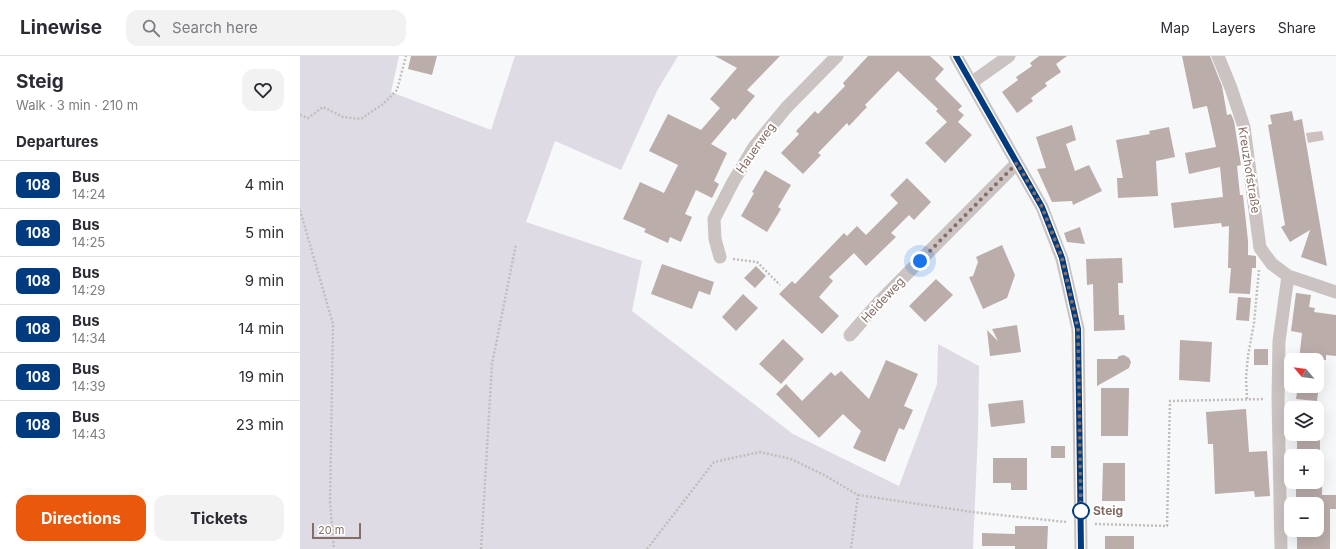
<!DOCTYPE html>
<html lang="en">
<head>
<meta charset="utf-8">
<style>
  body { margin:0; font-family:Inter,sans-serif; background:#f2f2f3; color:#2b2b33; height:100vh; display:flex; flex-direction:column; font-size:15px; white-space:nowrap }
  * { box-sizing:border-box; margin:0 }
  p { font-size:13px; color:#7c7c81 }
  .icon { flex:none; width:22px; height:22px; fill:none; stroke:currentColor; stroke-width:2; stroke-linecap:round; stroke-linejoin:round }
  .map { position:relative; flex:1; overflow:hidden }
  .drawer { display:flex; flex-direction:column; background:#fff; width:300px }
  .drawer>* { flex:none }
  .badge { padding:0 8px; border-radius:6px; font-size:14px; line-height:26px }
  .needle { width:26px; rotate:299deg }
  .buttons { position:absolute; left:984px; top:297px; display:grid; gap:8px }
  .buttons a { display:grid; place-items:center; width:40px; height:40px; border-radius:8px; background:#fff; box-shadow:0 4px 16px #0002; font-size:20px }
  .scale { position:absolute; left:12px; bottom:10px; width:49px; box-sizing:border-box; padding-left:4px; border:2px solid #846d64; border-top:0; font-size:11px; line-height:14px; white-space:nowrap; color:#846d64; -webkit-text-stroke:3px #fff; paint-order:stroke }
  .you { position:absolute; width:20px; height:20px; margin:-10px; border:3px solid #fff; border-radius:50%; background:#1a73e8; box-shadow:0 0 0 6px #1a73e833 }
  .map>.badge { position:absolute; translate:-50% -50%; box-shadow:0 0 0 2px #fff }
  h2 { padding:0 16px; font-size:15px; line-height:36px }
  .round { display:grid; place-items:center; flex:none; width:42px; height:42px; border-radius:12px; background:#f2f2f3 }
  .headline { display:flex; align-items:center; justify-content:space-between; height:68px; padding:0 16px }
  h1 { font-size:19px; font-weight:700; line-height:30px }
  .action { display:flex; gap:8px; margin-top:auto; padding:8px 16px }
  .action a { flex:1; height:46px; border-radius:12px; background:#ea580c; color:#fff; font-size:16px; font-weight:700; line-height:46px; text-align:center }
  .action a+a { background:#f2f2f3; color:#2b2b33 }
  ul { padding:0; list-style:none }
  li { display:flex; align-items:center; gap:12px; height:48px; padding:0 16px; border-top:1px solid #e1e1e2 }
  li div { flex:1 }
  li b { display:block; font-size:15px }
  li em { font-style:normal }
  li .badge { min-width:44px; font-weight:700; text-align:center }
  header { display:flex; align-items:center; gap:24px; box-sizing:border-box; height:56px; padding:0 20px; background:#fff; border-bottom:1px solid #e1e1e2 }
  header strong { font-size:19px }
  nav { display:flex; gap:22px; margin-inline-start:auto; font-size:14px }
  .search { width:280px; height:36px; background:#f2f2f3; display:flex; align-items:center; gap:10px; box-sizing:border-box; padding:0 14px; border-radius:12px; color:#7c7c81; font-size:15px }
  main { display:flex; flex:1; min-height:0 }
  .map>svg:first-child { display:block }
</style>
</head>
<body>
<header>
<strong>Linewise</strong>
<div class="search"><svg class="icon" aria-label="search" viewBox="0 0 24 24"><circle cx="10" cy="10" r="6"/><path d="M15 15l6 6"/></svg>Search here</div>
<nav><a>Map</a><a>Layers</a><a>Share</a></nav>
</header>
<main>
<section class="drawer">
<div class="headline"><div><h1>Steig</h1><p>Walk · 3 min · 210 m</p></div><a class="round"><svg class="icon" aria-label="heart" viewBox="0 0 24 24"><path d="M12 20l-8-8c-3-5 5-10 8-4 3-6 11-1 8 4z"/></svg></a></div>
<h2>Departures</h2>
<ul>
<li><span class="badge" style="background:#003b80;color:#fff">108</span><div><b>Bus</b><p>14:24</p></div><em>4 min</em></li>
<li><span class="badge" style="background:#003b80;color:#fff">108</span><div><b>Bus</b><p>14:25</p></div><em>5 min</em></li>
<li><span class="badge" style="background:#003b80;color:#fff">108</span><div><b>Bus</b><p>14:29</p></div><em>9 min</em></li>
<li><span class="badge" style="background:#003b80;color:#fff">108</span><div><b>Bus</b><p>14:34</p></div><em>14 min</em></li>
<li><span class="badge" style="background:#003b80;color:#fff">108</span><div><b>Bus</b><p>14:39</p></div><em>19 min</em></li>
<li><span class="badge" style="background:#003b80;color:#fff">108</span><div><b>Bus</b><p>14:43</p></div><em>23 min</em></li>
</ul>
<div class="action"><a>Directions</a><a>Tickets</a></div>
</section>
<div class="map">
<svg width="1036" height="493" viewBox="0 0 1036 493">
  <rect width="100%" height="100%" fill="#f7f8fa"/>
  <path fill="#dfdbe4" d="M0,0H99L91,36L191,74L215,0H378L357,35L321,114L255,85L226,166L342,205L332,255L493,378L599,430L637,328L638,288L679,310L678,376L673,493H0Z"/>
  <path fill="#cec0bf" d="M1022,75L1024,84L1008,87L1006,77Z"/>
  <path fill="#baadaa" d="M111,0H137L132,19L108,13Z
    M415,0H480L447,34L455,40L435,64L433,62L411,88L427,97L414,125L419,128L412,142L396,134L385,158L392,161L381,186L370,181L368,187L344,176L346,173L323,163L340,126L364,137L378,109L349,95L368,58L401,74L420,52L410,43L437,12Z
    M568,0H630L644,13L635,23L662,50L658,54L664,59L658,66L672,79L645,107L625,87L647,66L636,55L638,53L598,15L565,49L567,51L549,70L547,67L518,97L521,99L503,118L481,97L499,78L496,75L515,55L518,58L545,30L543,27Z
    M739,0H767L756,8L761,16L745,27L747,30L731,42L733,45L717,57L702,36L718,24L716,21L732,10L730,7Z
    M882,0H910L922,30L927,59L931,58L934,65L941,109L937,110L940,139H943L948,185V199L956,200V212H952L950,238L929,237L931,212H928L929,170L922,171L921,167L874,172L871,147L923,141L920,111L889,118L885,97L916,91L907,50L893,53Z
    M992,55L994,65L1002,63L1027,210L1001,201L1010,174L990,186L981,171L985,169L968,69L972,68L970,59Z
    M772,69L776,84L766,88L775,115L789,109L802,135L773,149L772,145L752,146L737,113L746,112L736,81Z
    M869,71L875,101L856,105L858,140L818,142L817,122H823L816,84L850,78L849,75Z
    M465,114L491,129L478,151L481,153L467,176L441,160L454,137L452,136Z
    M607,122L631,146L614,164L609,159L591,177L596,181L566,210L554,197L529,221L533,225L519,241L539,260L522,278L479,238L492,225L495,228L544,177L547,180L557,170L566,179L598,147L590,139Z
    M780,171L785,188L767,186L764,177Z
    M702,189L715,219L707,242L683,253L669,221L673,220L678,206L676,201Z
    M822,202L823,227H818L819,259H824L825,274L794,275L793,228L787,229L786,203Z
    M362,208L414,226L410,239L399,235L392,253L351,238Z
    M456,210L466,220L455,232L444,222Z
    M636,223L653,239L625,266L609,250Z
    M996,237L1011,239L1009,251L1015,252L1014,256L1036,259V300L1026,299V304H999L1002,277L991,275Z
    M443,238L458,252L436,275L422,261Z
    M938,241L951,242L949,265L936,264Z
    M717,269L721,296L690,300L687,274L698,285L692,273Z
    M483,283L504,303L481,328L459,308Z
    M880,284L912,286L910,326L879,324Z
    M954,293H968V309H954Z
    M824,299L829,302L831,306L829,312L797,330V303H817L819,300Z
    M586,304L618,318L604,350L613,354L604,374L599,372L585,406L553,392L561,375L543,358L519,382L476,338L486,328L502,345L531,316L535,320L541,315L569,343Z
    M998,330H1019L1017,345L996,343Z
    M801,332H829L828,380H801Z
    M723,344L725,367L691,371L688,348Z
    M946,353L949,396L967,395L970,440L955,441L954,435L915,438L913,388H908L906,356Z
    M997,378H1020V400H997Z
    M751,390H765V402H751Z
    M693,402H727V434H711V427H693Z
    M803,407H825V445H802Z
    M996,426H1022V439H1036V453H1030V493H997V474H1017V448H996Z
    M715,470H748L747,493H715V490H682V477L715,478Z
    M805,480H834V493H805Z"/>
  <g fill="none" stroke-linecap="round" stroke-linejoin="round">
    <path stroke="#c2bdbb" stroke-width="2.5" stroke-dasharray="2 2" stroke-linecap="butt" d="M0,59L8,62L23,51L43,61L61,63L83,48L97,34L106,0
      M0,154L33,268L30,447L34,493
      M433,203L457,206L480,229
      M947,343L946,321L948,300L954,267L959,214
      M558,439L672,456L766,466
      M795,468L867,470L870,345L965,343
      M181,493L192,308L216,188
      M347,493L414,406L460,396L491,403L524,419L558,439L551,493"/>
    <path stroke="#cac3c1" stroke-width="13" d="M656,0L742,151L762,203L778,273L781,493
      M918,0L931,32L944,71L960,192L972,208L988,220L1036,236
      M671,27L709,0
      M420,201L415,183L414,163L433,126L454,91L486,52L537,0
      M550,279L579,246L717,107
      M981,493L978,342L979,285L988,220"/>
  </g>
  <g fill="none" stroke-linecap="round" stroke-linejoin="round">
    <defs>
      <path id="line" d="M656,0L742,151L762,202L778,273L781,493"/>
    </defs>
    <use href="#line" stroke="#fff" stroke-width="9"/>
    <use href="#line" stroke="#003b80" stroke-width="6"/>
    <path stroke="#846d64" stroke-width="4" stroke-dasharray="0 7.2" d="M620,205L717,107L742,151L762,202L778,273L781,456V455"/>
  </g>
  <circle fill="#fff" stroke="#003b80" stroke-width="2" cx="781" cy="455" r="8"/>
  <g text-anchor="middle" stroke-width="4" stroke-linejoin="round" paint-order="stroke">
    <g font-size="12" fill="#846d64" stroke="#fff">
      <text transform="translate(456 92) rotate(-55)" y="4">Hauerweg</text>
      <text transform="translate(949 114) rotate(81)" y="4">Kreuzhofstraße</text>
      <text transform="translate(583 244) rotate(-47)" y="4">Heideweg</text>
    </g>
    <g font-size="12" font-weight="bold" fill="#846d64" stroke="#fff" text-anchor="start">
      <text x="793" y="459">Steig</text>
    </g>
  </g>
</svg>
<div class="buttons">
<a><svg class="needle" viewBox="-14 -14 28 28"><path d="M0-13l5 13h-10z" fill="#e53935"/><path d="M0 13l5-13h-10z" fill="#7c7c81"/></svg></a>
<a><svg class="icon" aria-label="layers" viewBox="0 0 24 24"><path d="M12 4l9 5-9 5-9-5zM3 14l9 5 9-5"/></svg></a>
<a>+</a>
<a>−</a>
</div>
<div class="scale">20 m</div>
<div class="you" style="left:620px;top:205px"></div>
</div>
</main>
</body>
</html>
